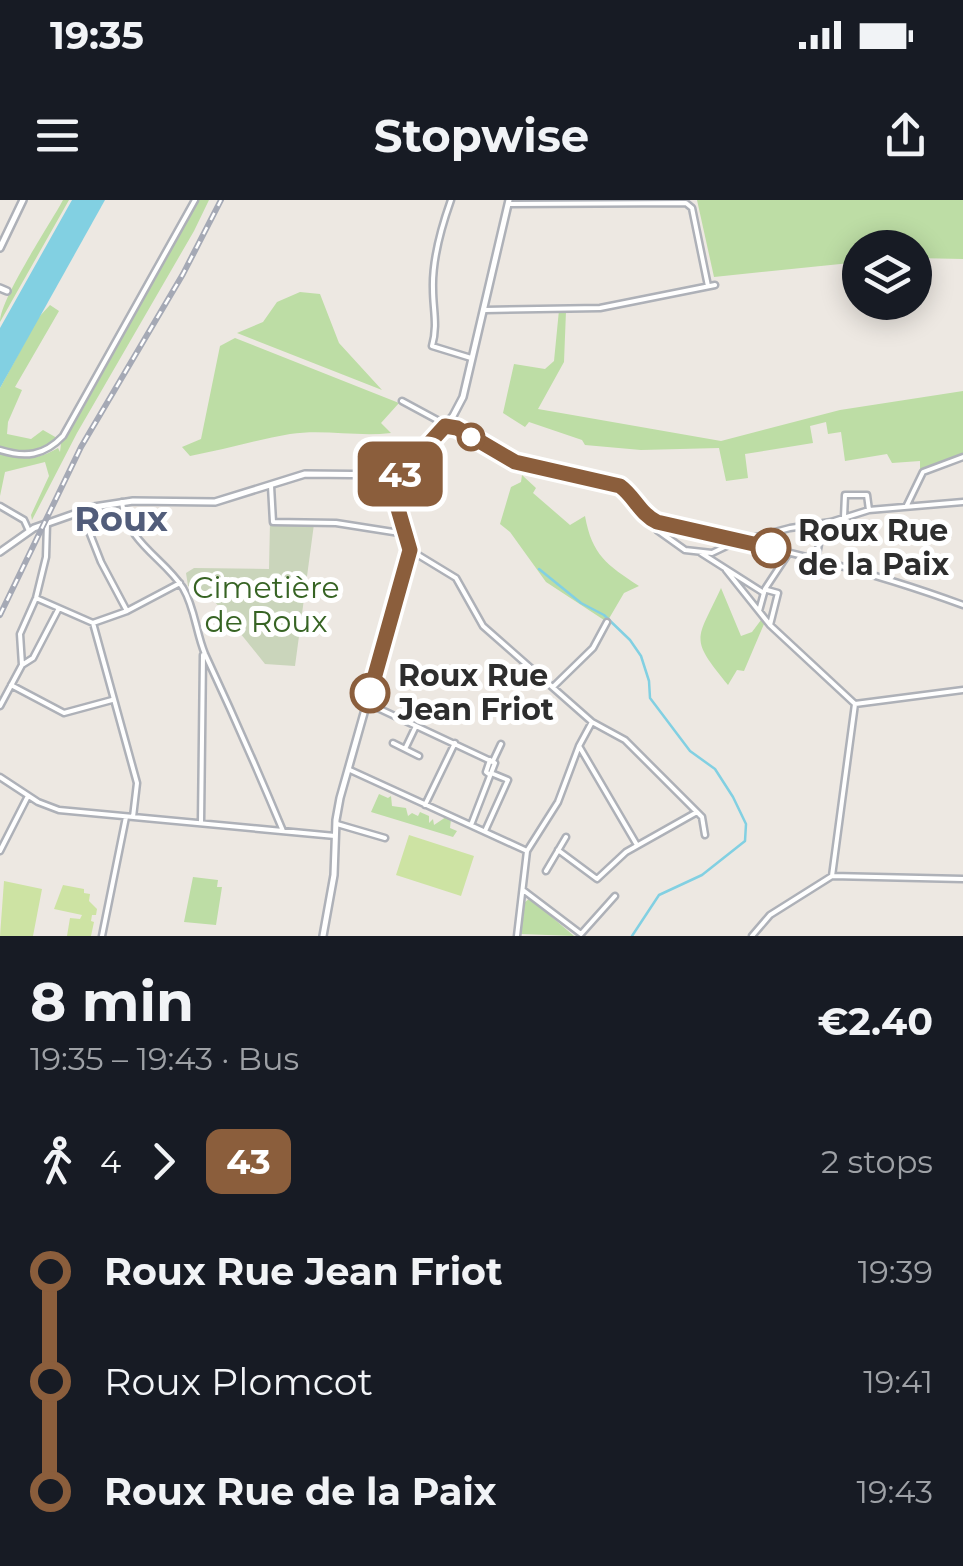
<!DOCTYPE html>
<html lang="en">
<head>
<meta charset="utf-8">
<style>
  body { margin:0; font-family:Montserrat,sans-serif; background:#20242c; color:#f1f3f6; height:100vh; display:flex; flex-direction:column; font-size:38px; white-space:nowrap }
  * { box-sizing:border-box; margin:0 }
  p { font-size:32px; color:#9ea1a6 }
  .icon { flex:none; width:55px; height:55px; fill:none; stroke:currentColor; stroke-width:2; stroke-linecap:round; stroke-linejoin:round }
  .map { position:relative; height:736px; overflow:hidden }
  .panel { display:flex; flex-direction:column; background:#171b24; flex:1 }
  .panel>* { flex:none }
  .badge { padding:0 20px; border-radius:15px; font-size:35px; line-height:65px }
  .tools { position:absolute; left:842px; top:30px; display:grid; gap:20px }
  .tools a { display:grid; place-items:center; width:90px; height:90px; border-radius:50%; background:#171b24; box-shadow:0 5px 25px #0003; font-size:50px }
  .map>.badge { position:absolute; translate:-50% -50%; box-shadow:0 0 0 5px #fff }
  .legs { display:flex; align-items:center; gap:15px; height:110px; padding:0 30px; font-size:32px }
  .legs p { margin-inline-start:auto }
  .summary { display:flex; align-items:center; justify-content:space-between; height:170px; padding:0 30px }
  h1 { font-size:55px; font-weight:700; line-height:75px }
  ul { padding:0 30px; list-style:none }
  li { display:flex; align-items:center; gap:35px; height:110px; font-size:38px }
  li i { display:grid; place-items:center; width:15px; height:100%; margin:0 12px; background:currentColor }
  li i::after { content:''; width:25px; height:25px; margin:-12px; border:8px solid; border-radius:50%; background:#171b24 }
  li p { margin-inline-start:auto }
  li:first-child i { background:linear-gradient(#0000 50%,currentColor 0) }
  li:last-child i { background:linear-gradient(currentColor 50%,#0000 0) }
  .status { display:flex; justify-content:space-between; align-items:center; height:70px; padding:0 50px; background:#171b24; direction:ltr }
  .status svg { height:28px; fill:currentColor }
  header { display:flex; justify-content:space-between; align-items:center; height:130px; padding:0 30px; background:#171b24; font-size:45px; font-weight:700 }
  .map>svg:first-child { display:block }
</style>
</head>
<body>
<div class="status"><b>19:35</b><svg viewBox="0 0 49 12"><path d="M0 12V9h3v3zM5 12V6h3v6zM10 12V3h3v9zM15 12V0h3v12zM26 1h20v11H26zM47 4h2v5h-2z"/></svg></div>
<header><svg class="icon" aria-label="menu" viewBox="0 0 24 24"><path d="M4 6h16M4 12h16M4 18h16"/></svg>Stopwise<svg class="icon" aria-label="share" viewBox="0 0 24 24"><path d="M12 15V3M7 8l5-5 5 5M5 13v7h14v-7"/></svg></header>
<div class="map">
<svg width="963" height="736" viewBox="0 0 963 736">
  <rect width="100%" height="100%" fill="#ede8e2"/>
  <path fill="#bddda5" d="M63,0H69L0,122C0,99 49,26 63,0Z
    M198,0H209L194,31L77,233L32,320L31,315L49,276L45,262L5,272L0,296V253C23,259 38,260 58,248L60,252L61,243L84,207Z
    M697,0H963V59L915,58V48H860V62L714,77Z
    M300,92L320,94L339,143L382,190L237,133L263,122L277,102Z
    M50,105L59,111L15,187L22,190L8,222L7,234L31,239L43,230L57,238C40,254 21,255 0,247V188L38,118Z
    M559,110L566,111L564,162L538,209L721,241L840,210L963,191V256L920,272V261L892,263L887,254L845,261L841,232L828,234L826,222L810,226L813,243L745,254L748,278L726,281L719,248L641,250L585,245L582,240L529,222L525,227L503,213L514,164L545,169L554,161Z
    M235,138L399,203L381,223L391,233C357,237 324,229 290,234C256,240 223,250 190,256L182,247L201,239L220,146Z
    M522,275L536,288L533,293L570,325L585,316C592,355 607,365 639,386L624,393L607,422L546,382L510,332L500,324L511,287L521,282Z
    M721,388L741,436L752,432L761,420L764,424L744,471L737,470L728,485C689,437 696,442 721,388Z
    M379,594L388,598L391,596L392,606L406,608L408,616L412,613L418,616L420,612L429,616V623L433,619L434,625L446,617L451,619L450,628L457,631L453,637L371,612Z
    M193,677L218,680L217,687H222L216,725L184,722Z
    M529,699L532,700L574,736L521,734L525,702Z"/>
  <path fill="#cad5bb" d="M270,322L314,324L295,466L265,464L215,402L188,386L186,373L194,368L269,369Z"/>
  <path fill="#cde3a3" d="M409,635L474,656L461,696L396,675Z
    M4,681L42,689L33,736H0Z
    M63,685L84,689V693L90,694L89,701L97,709L96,715H92L91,721L94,722L91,736H67L70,718L80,719L82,715L54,709Z"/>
  <path fill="#82d0e2" d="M72,0H105L0,188V128Z"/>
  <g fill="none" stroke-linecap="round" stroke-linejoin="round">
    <path stroke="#82d0e2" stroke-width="2.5" d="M539,369L581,403L604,415L630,440L641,456L649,481L650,498L690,551L715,569L733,597L746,624L745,641L702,675L659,695L632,736"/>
    <defs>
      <path id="minor" d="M451,0C441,28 432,59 433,89C433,110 438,125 432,146L471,158
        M509,4L686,3L692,8L708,86
        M485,110L600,108L715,85
        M402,201L515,262L619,286C635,296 640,314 657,322C760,345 864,368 963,405
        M0,250C25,258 44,256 63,236L195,0
        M271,286L273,322L336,323L406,334
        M122,302C127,343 164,358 183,388C195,408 196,433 205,454C232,512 258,571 283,631
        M907,305L923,272L963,257
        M0,306L24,320L29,331
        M81,311L101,362L127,411
        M844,317L845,295H867L869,310
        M657,322V330L685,350L712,353L733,343L790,328L831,322L869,310L963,302
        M834,323L865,338
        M410,350L456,378L483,426L592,522L625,540L702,617L705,635
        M701,353L764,393
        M816,360L823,323
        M726,370L770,425L855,504L963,490
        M767,390L778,393L770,425
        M36,398L93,423L127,411L180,383
        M759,411L765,389L788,354
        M93,423L137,583L133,617
        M22,465L33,458L58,410
        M11,485L64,513L112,500
        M553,487L593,448L607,422
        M367,503L495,563L471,625
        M0,506L22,465L20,434L36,398L46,357L47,323
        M393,543L405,549L416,526
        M579,546L637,645
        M405,549L419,556
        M493,561L501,544
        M350,570L527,651
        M490,575L486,572L490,560
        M0,577L38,602L59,610L335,636
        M425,605L455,543
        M201,623L203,455
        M337,624L385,638
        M485,631L508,580L491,573
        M558,650L597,679L626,652L697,612
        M0,651L28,596
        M546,671L566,637
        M832,676L855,504
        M523,690L581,734L615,696
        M102,736L126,617
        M517,736L527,651L558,602L579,546L592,522
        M752,736L770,715L832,676L963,679"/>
      <path id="tertiary" d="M0,48L23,0
        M0,88L7,91
        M0,352L34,328L94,307L133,301L215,302L305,274L399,275"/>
      <path id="secondary" d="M323,736L334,675L336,620L340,598L410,350L394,293L395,281L453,216L463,197L509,0"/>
    </defs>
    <use href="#minor" stroke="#aeb1b8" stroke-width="9"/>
    <use href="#tertiary" stroke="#aeb1b8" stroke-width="10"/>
    <use href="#secondary" stroke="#aeb1b8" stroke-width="10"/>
    <use href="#minor" stroke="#fff" stroke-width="4"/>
    <use href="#tertiary" stroke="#fff" stroke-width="5"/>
    <use href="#secondary" stroke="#fff" stroke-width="5"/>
    <defs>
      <path id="rail" d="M0,415L81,247L183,74L221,0"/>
    </defs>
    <use href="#rail" stroke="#a5a9b5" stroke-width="6"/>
    <use href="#rail" stroke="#fff" stroke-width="2.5" stroke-dasharray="8" stroke-linecap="butt"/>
  </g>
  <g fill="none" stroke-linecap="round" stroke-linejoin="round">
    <defs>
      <path id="line-1" d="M370,493L410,350L396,302L395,281L445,226L457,228L515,262L620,286C635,297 640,314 657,322L771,348"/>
    </defs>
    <use href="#line-1" stroke="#fff" stroke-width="22"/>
    <use href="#line-1" stroke="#8b5e3c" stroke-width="15"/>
  </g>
  <g fill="#fff" stroke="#8b5e3c" stroke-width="5">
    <circle cx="471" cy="237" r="12"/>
    <circle cx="771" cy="348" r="18"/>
    <circle cx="370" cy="493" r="18"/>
  </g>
  <g text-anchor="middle" stroke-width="10" stroke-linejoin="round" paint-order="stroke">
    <g font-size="30" font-weight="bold" fill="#2e2e2e" stroke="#fff" text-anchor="start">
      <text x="798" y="341">Roux Rue<tspan x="798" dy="34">de la Paix</tspan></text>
      <text x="398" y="486">Roux Rue<tspan x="398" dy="34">Jean Friot</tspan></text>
    </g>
    <g font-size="30" fill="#376424" stroke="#fff">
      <text x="266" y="398">Cimetière<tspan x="266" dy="34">de Roux</tspan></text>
    </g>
    <g font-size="35" font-weight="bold" fill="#525d7a" stroke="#fff">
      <text x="121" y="331">Roux</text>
    </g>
  </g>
</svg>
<div class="tools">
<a><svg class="icon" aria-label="layers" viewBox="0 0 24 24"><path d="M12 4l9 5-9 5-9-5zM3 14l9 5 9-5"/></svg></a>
</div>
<b class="badge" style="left:400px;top:274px;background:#8b5e3c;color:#fff">43</b>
</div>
<section class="panel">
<div class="summary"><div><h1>8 min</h1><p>19:35 – 19:43 · Bus</p></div><b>€2.40</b></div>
<div class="legs"><svg class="icon" aria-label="walk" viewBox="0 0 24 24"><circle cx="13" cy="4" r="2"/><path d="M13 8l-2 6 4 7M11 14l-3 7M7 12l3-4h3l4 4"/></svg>4<svg class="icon" aria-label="forward" viewBox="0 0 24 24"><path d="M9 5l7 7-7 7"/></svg><b class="badge" style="background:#8b5e3c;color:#fff">43</b><p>2 stops</p></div>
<ul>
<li><i style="color:#8b5e3c"></i><b>Roux Rue Jean Friot</b><p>19:39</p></li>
<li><i style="color:#8b5e3c"></i><span>Roux Plomcot</span><p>19:41</p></li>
<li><i style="color:#8b5e3c"></i><b>Roux Rue de la Paix</b><p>19:43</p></li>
</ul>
</section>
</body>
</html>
